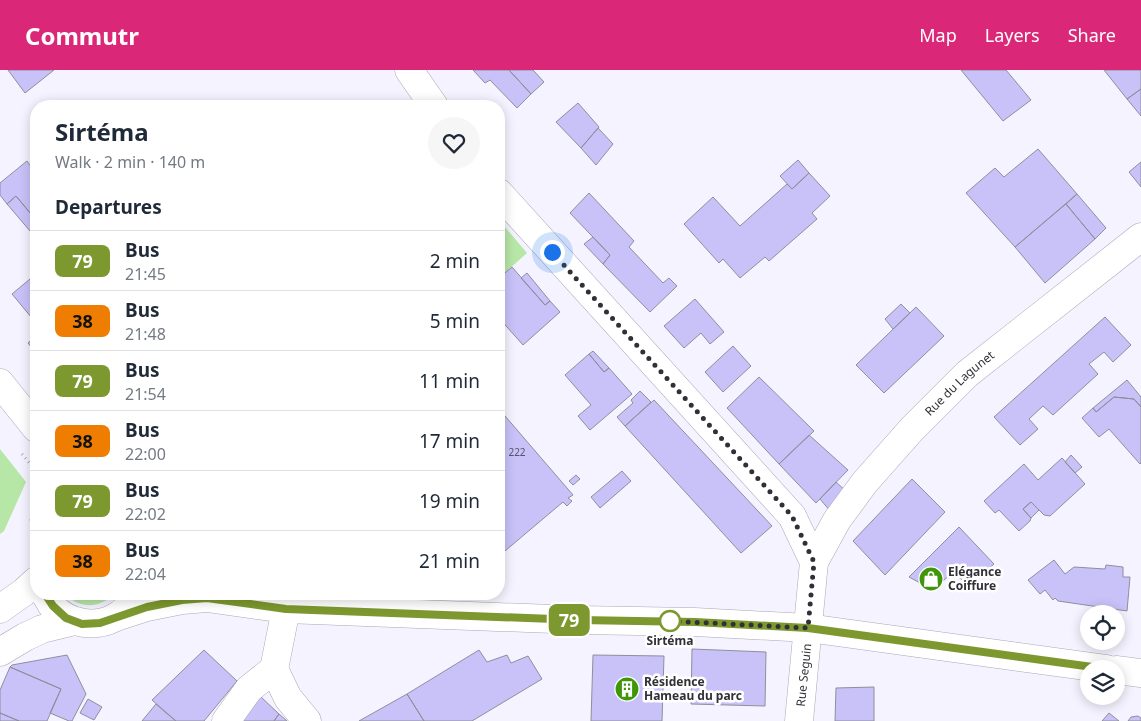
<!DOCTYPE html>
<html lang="en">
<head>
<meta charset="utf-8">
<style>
  body { margin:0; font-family:"Noto Sans",sans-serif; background:#f6f6f7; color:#1f2937; height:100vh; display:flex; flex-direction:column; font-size:19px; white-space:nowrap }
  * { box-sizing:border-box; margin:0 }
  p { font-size:16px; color:#747a83 }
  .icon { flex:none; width:28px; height:28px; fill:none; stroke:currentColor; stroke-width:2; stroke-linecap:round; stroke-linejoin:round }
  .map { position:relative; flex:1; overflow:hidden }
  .drawer { position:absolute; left:30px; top:30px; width:475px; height:500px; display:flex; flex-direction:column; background:#fff; border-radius:20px; box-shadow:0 2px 12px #0003 }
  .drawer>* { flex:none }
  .badge { padding:0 10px; border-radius:8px; font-size:18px; line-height:32px }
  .fabs { position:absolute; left:1080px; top:535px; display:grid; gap:10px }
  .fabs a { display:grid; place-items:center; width:45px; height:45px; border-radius:50%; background:#fff; box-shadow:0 2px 12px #0003; font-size:25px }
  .you { position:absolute; width:25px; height:25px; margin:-12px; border:4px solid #fff; border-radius:50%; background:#1a73e8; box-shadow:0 0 0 8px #1a73e833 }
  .map>.badge { position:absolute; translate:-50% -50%; box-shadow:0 0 0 2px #fff }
  h2 { padding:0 25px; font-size:19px; line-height:45px }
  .round { display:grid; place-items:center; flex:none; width:52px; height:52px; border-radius:26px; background:#f6f6f7 }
  .headline { display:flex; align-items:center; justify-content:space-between; height:85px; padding:0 25px }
  h1 { font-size:24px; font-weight:700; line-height:38px }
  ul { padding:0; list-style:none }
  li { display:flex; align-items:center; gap:15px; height:60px; padding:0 25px; border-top:1px solid #e0e1e3 }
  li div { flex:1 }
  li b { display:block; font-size:19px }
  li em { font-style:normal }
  li .badge { min-width:55px; font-weight:700; text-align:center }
  header { display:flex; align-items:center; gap:30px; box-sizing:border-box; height:70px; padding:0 25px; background:#db2777; color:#fff }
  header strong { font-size:24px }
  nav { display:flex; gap:28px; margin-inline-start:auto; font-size:18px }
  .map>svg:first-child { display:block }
</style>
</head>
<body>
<header>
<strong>Commutr</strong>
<nav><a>Map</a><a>Layers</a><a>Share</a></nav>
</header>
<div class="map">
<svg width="1141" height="651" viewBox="0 0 1141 651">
  <rect width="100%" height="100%" fill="#f4f3ff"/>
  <path fill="#b7e7a7" d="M499,150L527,183L499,208Z
    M0,379L26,412L4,461L0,464Z
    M65,524H115C99,538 81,540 65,524Z"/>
  <path fill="#c9c2f9" stroke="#8f8e9b" d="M8,0H54L25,23Z
    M473,0H509L531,24L517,38L490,10L485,13Z
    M509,0H533L544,12L531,24Z
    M961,0H1006L1031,30L1003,51Z
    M1104,0H1141V19L1127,29Z
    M1141,19V46L1127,29Z
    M578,33L599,57L581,78L556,52Z
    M598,58L613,74L596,95L581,78Z
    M1038,79L1077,124L1015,177L966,123L995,98L1004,107Z
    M798,90L809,103L792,119L780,106Z
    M27,91L36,103V150L16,126L7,134L0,125V113Z
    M1141,92V117L1129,102Z
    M809,103L830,126L812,143L817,149L769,191L765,187L740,208L723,189L719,193L684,154L713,127L740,156L787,114L792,119Z
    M589,123L634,171L629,177L663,213L669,208L677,216L650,242L603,194L610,185L570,143Z
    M1077,124L1106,158L1095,169L1066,134Z
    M16,126L36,150V155L30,161L7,134Z
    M1066,134L1095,169L1045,213L1015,177Z
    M593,167L610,185L603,194L584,174Z
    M512,197L545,235L550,231L560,242L523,275L499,248V208Z
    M527,203L550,231L545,235L521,208Z
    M36,204V253L12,224Z
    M695,229L724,262L710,274L701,263L684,278L664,256Z
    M901,234L910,243L893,259L885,249Z
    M916,237L944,266L884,323L856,295Z
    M1105,247L1131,275L1113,292L1104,282L1089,294L1098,304L1053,345L1043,336L1029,349L1038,359L1020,375L994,347Z
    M36,266V275L32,278L28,273Z
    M733,276L751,296L723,322L705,302Z
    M593,281L609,298L604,302L589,284Z
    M589,284L604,302L609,298L632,324L590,360L578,346L591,335L565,305Z
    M759,307L814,361L779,394L727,338Z
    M1127,310L1141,327V337L1134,329L1114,327L1096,342L1093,338Z
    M640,321L651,332L625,356L617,347L633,333L631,330Z
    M1114,327L1134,329L1141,337V393L1140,394L1109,359L1099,367L1082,348L1093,338L1096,342Z
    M654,330L772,456L741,483L625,356Z
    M499,339L573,425L568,428L572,431L567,436L563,432L499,486Z
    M809,365L848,400L816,433L779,394Z
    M1071,385L1082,397L1075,403L1065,392Z
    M1062,388L1085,414L1050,446L1044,445L1031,432L1023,439L1031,448L1030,451L1019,461L999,440L995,443L984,431L1024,394L1038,410Z
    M622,401L631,411L600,438L591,427Z
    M576,405L580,409L573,415L569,411Z
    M912,409L945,442L885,505L853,471Z
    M836,412L848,423L831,442L820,429Z
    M1031,432L1039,440L1031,448L1023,439Z
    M959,457L994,494L969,516L953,502L933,520L909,507Z
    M1054,490L1065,504L1074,497L1105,499L1106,495L1123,497V507H1130L1127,541L1058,531L1055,528L1053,530L1045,520L1040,524L1028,510Z
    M692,579L766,582L765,636L691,634Z
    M204,580L237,611L204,651H176L152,630Z
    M479,580L487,592L507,585L511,593L528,586L542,609L472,651H424L407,624Z
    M67,585L86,624L72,651H69L50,643L61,619L10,597L12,595Z
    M593,585L664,586L662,651H591Z
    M10,597L61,619L47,651H19L0,643V620Z
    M874,617V651H835L836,618Z
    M407,624L424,651H359Z
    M260,626L279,644L274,651H241Z
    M88,629L102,637L94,650L80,643Z
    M156,634L165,642L176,651H142Z
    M0,643L19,651H0Z
    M1109,643L1119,651H1102Z
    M279,644L287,651H274Z
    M1138,646L1141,648V651H1128L1131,647Z"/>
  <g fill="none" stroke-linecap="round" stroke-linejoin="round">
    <defs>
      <g id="minor">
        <path d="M409,0L434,36"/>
        <path d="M499,123L792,446L814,492L799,651"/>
        <path d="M0,313L36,358"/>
        <path id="s1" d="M814,492L837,450L865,412L912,359L967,304L1141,167"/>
        <path d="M45,524C48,528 50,533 53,537C69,554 94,558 114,548C120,545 125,540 130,536"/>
        <path d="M0,539L24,522L36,511"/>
        <path d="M116,547L147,537L182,530L207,528L286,539L579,550L695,552L808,558L1107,599"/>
        <path d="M0,582L25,567L42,559L75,551"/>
        <path d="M274,599L288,628L307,651"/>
        <path d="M1116,600L1141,603"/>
        <path d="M226,651L249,619L274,599L286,539"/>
      </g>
    </defs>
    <use href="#minor" stroke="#a9a8b5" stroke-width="29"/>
    <path stroke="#adacb6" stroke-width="3" stroke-dasharray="1 4" stroke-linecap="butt" d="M22,384L36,401
      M36,435L31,450L36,460"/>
    <use href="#minor" stroke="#fff" stroke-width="28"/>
  </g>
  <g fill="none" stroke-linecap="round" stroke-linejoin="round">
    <defs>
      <path id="line" d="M45,524L53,536L66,548L82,554L100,553L147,537L182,530L207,528L286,539L579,550L695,552L808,558L1107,599"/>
    </defs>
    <use href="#line" stroke="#fff" stroke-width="11"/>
    <use href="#line" stroke="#7c982e" stroke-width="8"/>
    <path stroke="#313036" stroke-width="5" stroke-dasharray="0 9" d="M552,182L792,446L814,492L808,558L670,551"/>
  </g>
  <defs>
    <symbol id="shop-disc" viewBox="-11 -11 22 22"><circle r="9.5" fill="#3f960a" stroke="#fff"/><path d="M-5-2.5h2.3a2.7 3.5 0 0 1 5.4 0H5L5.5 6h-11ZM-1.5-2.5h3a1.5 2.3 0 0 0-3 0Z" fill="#fff"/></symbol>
    <symbol id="building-disc" viewBox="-11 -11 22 22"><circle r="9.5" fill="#3f960a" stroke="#fff"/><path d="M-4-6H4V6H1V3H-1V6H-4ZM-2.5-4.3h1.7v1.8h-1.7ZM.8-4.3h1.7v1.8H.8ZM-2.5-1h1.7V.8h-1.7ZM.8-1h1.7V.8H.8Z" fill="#fff"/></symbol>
  </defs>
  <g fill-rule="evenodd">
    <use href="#shop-disc" x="917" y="495" width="28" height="28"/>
    <use href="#building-disc" x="613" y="605" width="28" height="28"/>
  </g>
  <circle fill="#fff" stroke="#7c982e" stroke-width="2.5" cx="670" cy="551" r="10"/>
  <g text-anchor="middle" stroke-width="5" stroke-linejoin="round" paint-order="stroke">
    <g font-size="10" fill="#575467">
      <text x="517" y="386">222</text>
    </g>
    <g font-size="12" fill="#313036" stroke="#fff">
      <text dy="4" stroke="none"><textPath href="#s1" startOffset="232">Rue du Lagunet</textPath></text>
      <text transform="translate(804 605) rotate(-84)" y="4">Rue Seguin</text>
    </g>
    <g font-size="12" font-weight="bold" fill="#313036" stroke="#fff" text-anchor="start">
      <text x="948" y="506">Elégance<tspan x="948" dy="14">Coiffure</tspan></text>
      <text x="644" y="616">Résidence<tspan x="644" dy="14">Hameau du parc</tspan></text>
    </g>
    <g font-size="12" font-weight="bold" fill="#313036" stroke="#fff">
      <text x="670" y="575">Sirtéma</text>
    </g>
  </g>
</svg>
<div class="fabs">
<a><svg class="icon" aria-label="locate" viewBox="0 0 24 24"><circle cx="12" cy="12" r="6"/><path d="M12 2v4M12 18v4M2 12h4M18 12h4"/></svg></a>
<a><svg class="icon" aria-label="layers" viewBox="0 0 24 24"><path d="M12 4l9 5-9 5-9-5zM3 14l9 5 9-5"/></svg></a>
</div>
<div class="you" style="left:552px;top:182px"></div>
<b class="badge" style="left:569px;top:550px;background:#7c982e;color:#fff">79</b>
<section class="drawer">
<div class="headline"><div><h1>Sirtéma</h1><p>Walk · 2 min · 140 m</p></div><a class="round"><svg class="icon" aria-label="heart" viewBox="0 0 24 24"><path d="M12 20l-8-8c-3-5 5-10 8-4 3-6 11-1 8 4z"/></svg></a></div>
<h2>Departures</h2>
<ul>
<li><span class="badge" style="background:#7c982e;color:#fff">79</span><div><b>Bus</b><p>21:45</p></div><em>2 min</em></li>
<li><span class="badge" style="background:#ee7d01;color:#111">38</span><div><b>Bus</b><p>21:48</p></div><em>5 min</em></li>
<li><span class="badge" style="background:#7c982e;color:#fff">79</span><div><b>Bus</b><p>21:54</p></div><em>11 min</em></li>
<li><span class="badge" style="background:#ee7d01;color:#111">38</span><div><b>Bus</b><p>22:00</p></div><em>17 min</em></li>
<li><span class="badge" style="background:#7c982e;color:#fff">79</span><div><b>Bus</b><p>22:02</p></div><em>19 min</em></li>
<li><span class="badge" style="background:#ee7d01;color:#111">38</span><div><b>Bus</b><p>22:04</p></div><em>21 min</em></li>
</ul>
</section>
</div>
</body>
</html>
